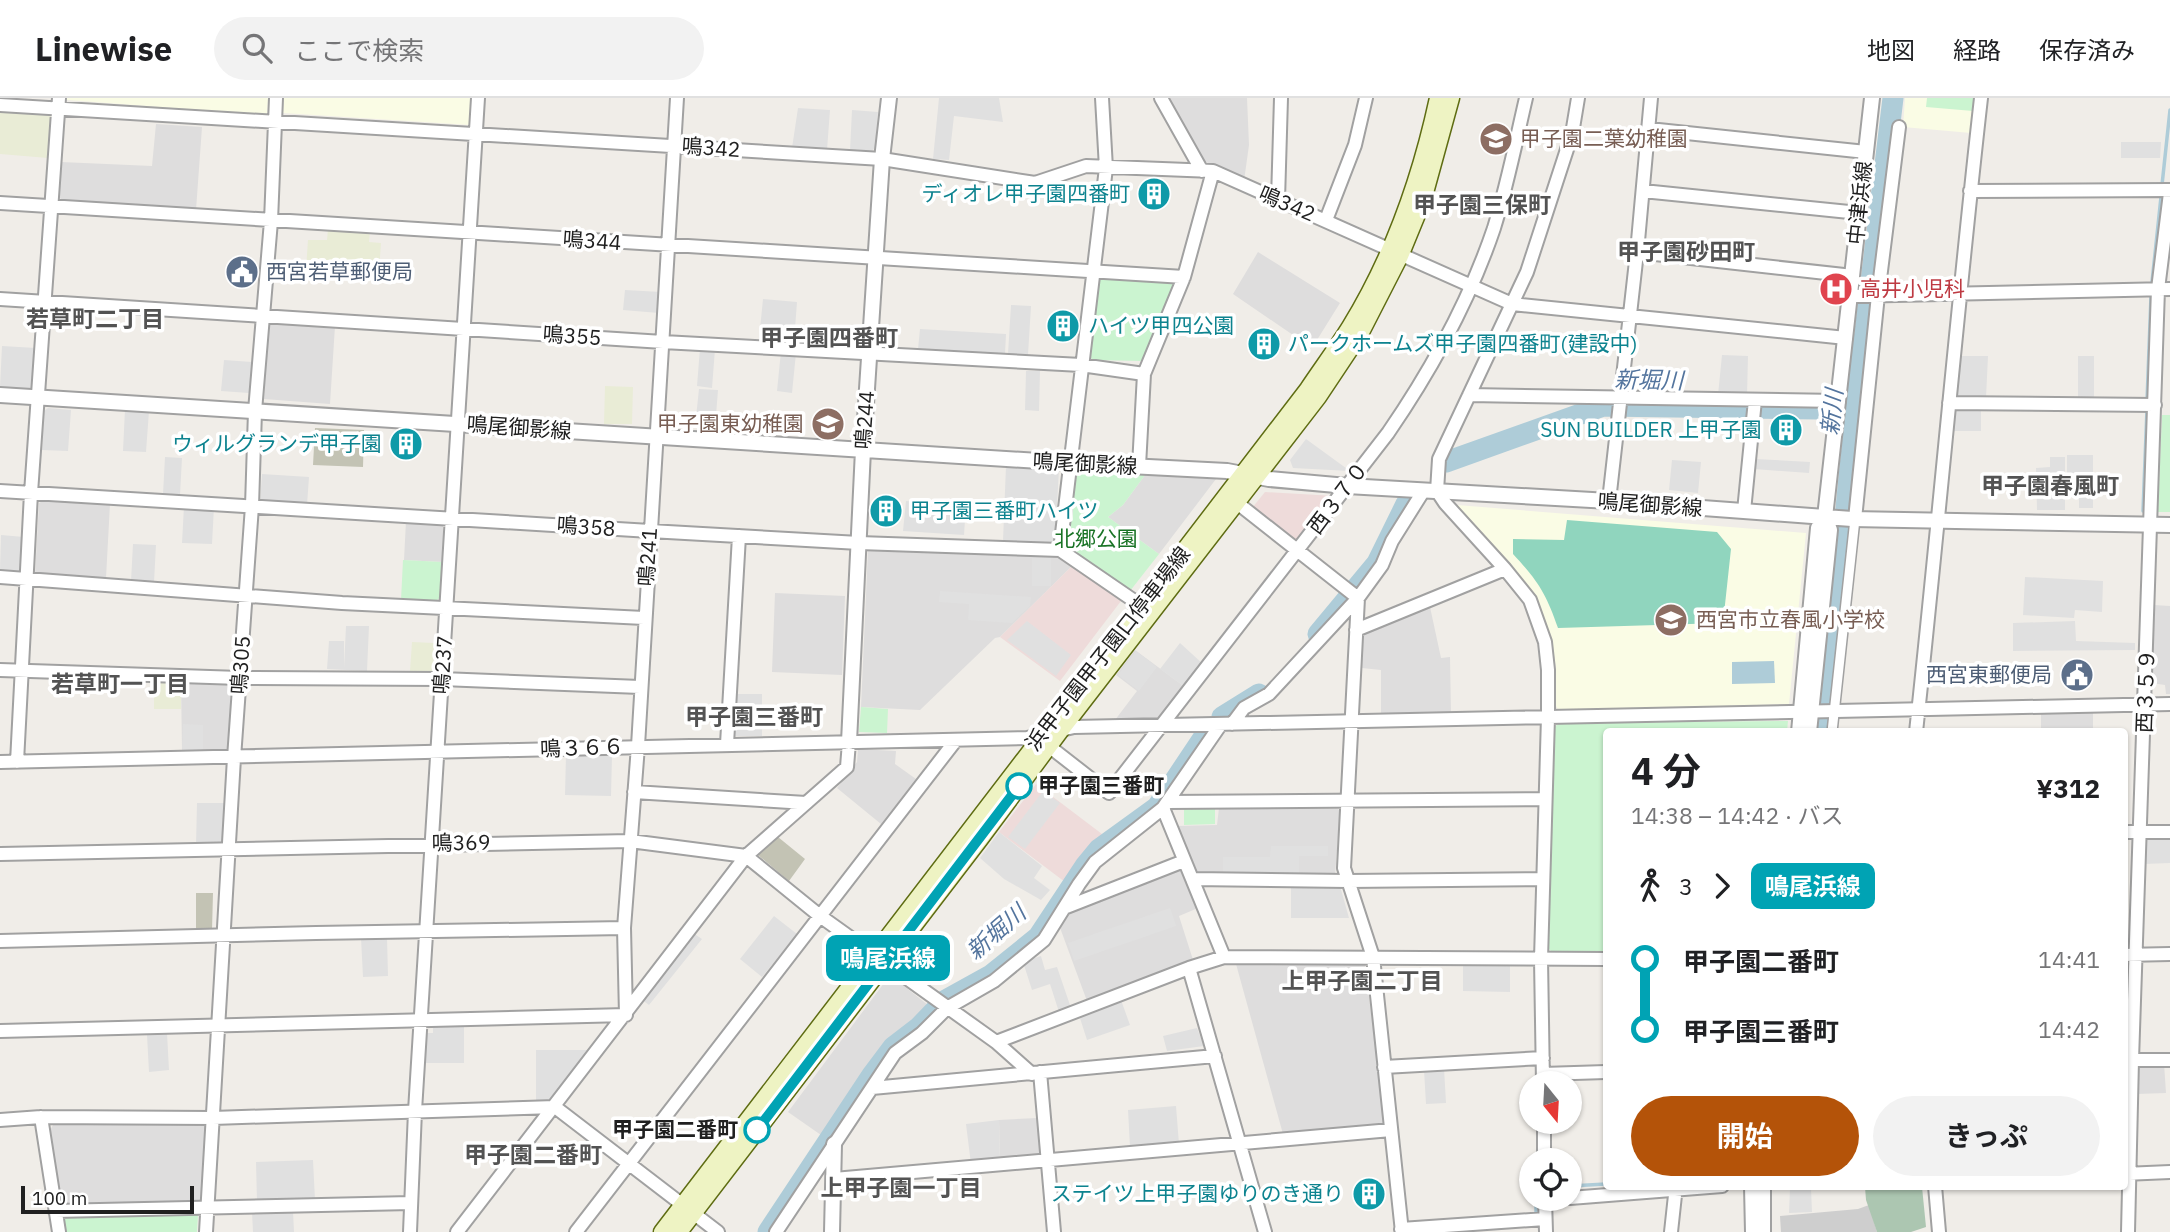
<!DOCTYPE html>
<html lang="ja">
<head>
<meta charset="utf-8">
<style>
  body { margin:0; font-family:"IBM Plex Sans","Noto Sans JP",sans-serif; background:#f2f2f2; color:#202124; height:100vh; display:flex; flex-direction:column; font-size:26px; white-space:nowrap }
  * { box-sizing:border-box; margin:0 }
  p { font-size:23px; color:#757577 }
  .icon { flex:none; width:38px; height:38px; fill:none; stroke:currentColor; stroke-width:2; stroke-linecap:round; stroke-linejoin:round }
  .map { position:relative; flex:1; overflow:hidden }
  .panel { position:absolute; left:1603px; top:630px; width:525px; height:462px; display:flex; flex-direction:column; background:#fff; border-radius:7px; box-shadow:0 2px 5px #0004 }
  .panel>* { flex:none }
  .badge { padding:0 14px; border-radius:10px; font-size:24px; line-height:46px }
  .needle { width:46px; rotate:162deg }
  .fabs { position:absolute; left:1519px; top:973px; display:grid; gap:14px }
  .fabs a { display:grid; place-items:center; width:63px; height:63px; border-radius:50%; background:#fff; box-shadow:0 2px 5px #0004; font-size:35px }
  .scale { position:absolute; left:21px; bottom:18px; width:173px; box-sizing:border-box; padding-left:7px; border:4px solid #202020; border-top:0; font-size:19px; line-height:24px; white-space:nowrap; color:#202020; -webkit-text-stroke:5px #fff; paint-order:stroke }
  .map>.badge { position:absolute; translate:-50% -50%; box-shadow:0 0 0 4px #fff }
  .legs { display:flex; align-items:center; gap:10px; height:77px; padding:0 28px; font-size:23px }
  .legs p { margin-inline-start:auto }
  .headline { display:flex; align-items:center; justify-content:space-between; height:119px; padding:0 28px }
  h1 { font-size:38px; font-weight:700; line-height:52px }
  .button { display:flex; gap:14px; margin-top:auto; padding:14px 28px }
  .button a { flex:1; height:80px; border-radius:42px; background:#b45309; color:#fff; font-size:28px; font-weight:700; line-height:80px; text-align:center }
  .button a+a { background:#f2f2f2; color:#202124 }
  ul { padding:0 28px; list-style:none }
  li { display:flex; align-items:center; gap:24px; height:70px; font-size:26px }
  li i { display:grid; place-items:center; width:10px; height:100%; margin:0 9px; background:currentColor }
  li i::after { content:''; width:18px; height:18px; margin:-9px; border:5px solid; border-radius:50%; background:#fff }
  li p { margin-inline-start:auto }
  li:first-child i { background:linear-gradient(#0000 50%,currentColor 0) }
  li:last-child i { background:linear-gradient(currentColor 50%,#0000 0) }
  header { display:flex; align-items:center; gap:42px; box-sizing:border-box; height:98px; padding:0 35px; background:#fff; border-bottom:2px solid #e0e0e0 }
  header strong { font-size:33px }
  nav { display:flex; gap:38px; margin-inline-start:auto; font-size:24px }
  .search { width:490px; height:63px; background:#f2f2f2; display:flex; align-items:center; gap:18px; box-sizing:border-box; padding:0 24px; border-radius:38px; color:#757577; font-size:26px }
  .map>svg:first-child { display:block }
</style>
</head>
<body>
<header>
<strong>Linewise</strong>
<div class="search"><svg class="icon" aria-label="search" viewBox="0 0 24 24"><circle cx="10" cy="10" r="6"/><path d="M15 15l6 6"/></svg>ここで検索</div>
<nav><a>地図</a><a>経路</a><a>保存済み</a></nav>
</header>
<div class="map">
<svg width="2170" height="1134" viewBox="0 0 2170 1134">
  <rect width="100%" height="100%" fill="#f0ede8"/>
  <path fill="#dedddd" d="M1169,0H1247L1249,47L1244,83L1204,63Z
    M156,26L202,29L196,112L63,103L59,99L61,64L152,68Z
    M1258,154L1340,205L1312,250L1233,196Z
    M269,224L335,228L330,306L264,301Z
    M1149,376L1216,381L1159,456L1108,419L1123,407L1145,377Z
    M45,402L110,406L106,480L35,477L39,405Z
    M406,423L440,424L443,428V464L404,462Z
    M868,452L1052,456L1072,468L1000,539L995,540L920,612L861,609Z
    M775,495L845,498L842,577L772,574Z
    M2154,507L2170,508V596H2166L2165,587L2151,585Z
    M1430,509L1441,560L1450,559L1451,617L1381,619V572L1362,570V541L1367,533Z
    M1135,552L1185,589L1163,619L1157,621L1115,622L1137,593L1116,577Z
    M231,581L229,651L182,653L181,582Z
    M2041,614H2093V633H2041Z
    M858,651L896,653L895,666L916,681L881,726L837,690L857,664Z
    M1219,710L1338,711L1340,713L1335,778H1203L1197,775L1177,728L1217,727Z
    M1180,770L1198,810L1179,818L1194,865L1087,903L1059,827L1069,812Z
    M1236,866L1365,867L1385,1026L1283,1036Z
    M890,877L928,907L913,928L900,931L821,1037L788,1014Z
    M2164,965L2166,995L2137,996L2136,970L2140,966Z
    M1037,1020L1041,1056L1038,1060L1000,1064L999,1022Z
    M202,1026L207,1029L202,1100L199,1105L67,1108L59,1105L48,1036L53,1027Z"/>
  <path fill="#eedbda" d="M1265,394L1335,398L1297,444L1252,410Z
    M1072,468L1121,503L1060,583L1000,539Z
    M1036,686L1102,736L1065,784L999,734Z"/>
  <path fill="#fafce5" d="M67,0H268L267,17L67,2Z
    M284,0H471L470,27L283,15Z
    M1905,0H1975L1971,35L1903,29Z
    M1457,407L1806,435L1789,606L1559,613L1556,608V570L1552,544L1536,501L1513,468Z"/>
  <path fill="#cecece" d="M1869,1107L1877,1134H1781L1780,1118L1858,1111Z"/>
  <path fill="#c3c3b4" d="M315,330L364,332L363,369L313,367Z
    M778,739L805,761L789,783L758,757Z
    M196,795H213L212,832L196,831Z"/>
  <path fill="#e9ecd6" d="M0,13L51,17L48,60L0,56Z
    M328,131L370,133L369,144L381,145L379,174L306,171L308,142H327Z
    M605,288L633,289L632,326H604Z
    M412,544L434,545L433,574L410,573Z
    M154,581L181,582V611H154Z"/>
  <path fill="#acc6b1" d="M1865,1089H1922L1926,1129L1911,1134H1877L1866,1102Z"/>
  <path fill="#cbf4d0" d="M1927,0H1974L1973,13L1926,9Z
    M1102,179L1171,184L1176,189L1142,263L1093,262L1089,258L1098,183Z
    M2162,317H2170V414H2158Z
    M1075,373L1145,377L1123,407L1108,419L1159,456L1130,493L1071,456L1065,447Z
    M403,462L443,464L441,499L437,502H401Z
    M861,609L888,611L887,635L859,634Z
    M1788,623L1787,633L1606,634V855L1552,854L1547,849L1554,629L1560,625Z
    M1184,710H1215V726L1184,727Z
    M198,1117L197,1134H64L63,1123L67,1119Z"/>
  <path fill="#90d5be" d="M1567,422L1717,434L1731,451L1723,525L1558,530C1546,495 1538,483 1513,456V441L1564,442Z"/>
  <path fill="#e0e0e0" d="M939,0H999L1003,24L954,18L949,62L933,61Z
    M798,10L830,12L827,52L792,50Z
    M852,12L878,14L875,49L871,55L850,53Z
    M2121,44H2161L2160,60H2121Z
    M625,192L661,194L659,215L623,212Z
    M763,201L797,204L794,244L759,241Z
    M1011,207L1031,208L1028,257L1008,256Z
    M920,231L1006,236L1005,256L918,251Z
    M2,248L36,250L34,288L30,291L0,289Z
    M700,250L715,251L712,290L697,288Z
    M781,253L796,255L792,295L777,293Z
    M1722,257L1748,258L1747,298L1718,297Z
    M1959,258H1988L1986,300H1959L1955,296Z
    M2078,258H2094V300H2078Z
    M224,262L252,264L249,295L221,293Z
    M1026,273H1040L1039,313L1025,312Z
    M699,291L718,292L715,330L695,329Z
    M48,310L71,312L68,353L42,352L44,313Z
    M1957,310H1981V333H1951L1953,313Z
    M125,311L149,313L146,354L123,353Z
    M1306,341L1350,373L1293,370L1290,362Z
    M2067,357H2093V410H2079V391H2067Z
    M165,359L182,360L180,397L163,396Z
    M2050,359H2065V412H2037L2036,370L2050,369Z
    M1755,361L1810,364L1809,375L1754,371Z
    M1672,362L1701,364L1698,395L1669,392Z
    M1006,368L1059,371L1055,445L1003,443Z
    M262,376L309,379L307,407L260,404Z
    M906,403L966,407L964,437L903,433Z
    M184,408L214,409L212,446L182,445Z
    M1,437L24,439L22,473L0,472Z
    M133,446L156,447L154,484L131,483Z
    M1032,460H1051V488H1032Z
    M2025,479L2103,483L2102,514L2075,512L2074,520L2023,517Z
    M940,493L1031,499L1030,508L1012,525L968,522L969,506L939,504Z
    M1027,523L1071,557L1056,578L1007,542Z
    M2075,523L2076,543L2135,545V552L2013,553V525Z
    M346,528H369L367,573L327,571L329,543H344V570Z
    M1180,545L1203,566L1185,589L1160,571Z
    M1136,553L1157,569L1139,593L1118,577Z
    M732,596H762V638H732Z
    M183,626L203,627V652L182,653Z
    M566,657L612,658L611,698L565,697Z
    M1043,693L1060,705L1025,751L1008,739Z
    M197,705H225V742L222,746L196,747Z
    M999,734L1042,768L1034,780L1050,792L1041,802L1004,781L980,760Z
    M2144,738H2170V765L2144,766Z
    M1271,748H1328V758H1299V776H1223V759H1270Z
    M1291,788H1340L1349,820H1291Z
    M1170,810L1176,828L1074,863L1068,845Z
    M774,818L797,836L762,879L740,861Z
    M693,835L702,841L649,907L641,901Z
    M387,839L388,878L363,879L361,840Z
    M1041,858L1045,872L1057,869L1071,910L1059,914L1050,886L1032,892L1023,864Z
    M1463,866L1510,867V894L1463,893Z
    M1121,902L1130,927L1087,942L1079,917Z
    M433,928H464V965H424V935H433Z
    M1197,930L1204,948L1167,953L1163,938Z
    M167,935L169,972L149,974L147,937Z
    M536,952H591L554,1001L549,1003L536,1002Z
    M1444,970L1446,1005L1426,1006L1424,972Z
    M1176,1008L1179,1046L1130,1049L1128,1012Z
    M999,1022L1000,1064L971,1066L966,1026Z
    M313,1062L315,1102L257,1104L256,1064Z
    M1811,1090L1812,1114L1789,1115L1790,1091Z
    M293,1113L294,1134H253L252,1114Z"/>
  <path fill="#aeccd8" d="M1774,563L1775,585L1732,586V564Z"/>
  <g fill="none" stroke-linecap="round" stroke-linejoin="round">
    <path stroke="#aeccd8" stroke-width="3.5" d="M2162,87L2170,12
      M2152,184L2161,99
      M2147,303L2151,198
      M2143,413L2147,311
      M1570,1088L1606,1086
      M1536,1101V1118"/>
    <path stroke="#aeccd8" stroke-width="21" d="M1446,364L1603,308L1819,311
      M1318,536L1377,465L1406,406
      M1222,619L1259,596
      M1824,634L1856,308L1893,0
      M768,1134L872,977L893,949L919,929L944,903L991,877L1038,839L1085,768L1099,751L1157,709L1205,637"/>
    <defs>
      <path id="pedestrian" d="M1832,634L1855,421"/>
      <path id="minor" d="M1161,0L1202,73
        M0,7L882,61L1035,85L1086,68L1213,73L1512,206L1846,240
        M1649,31L1866,54
        M1643,93L1859,115
        M1970,93L2170,92
        M1278,102L1281,0
        M0,105L1184,179
        M1326,122L1355,47L1366,0
        M1637,154L1853,178
        M1851,198L2170,191
        M0,201L663,244L1081,267L1144,276
        M1469,297L1839,303
        M1949,305L2155,307
        M1139,368L1144,276L1184,179L1213,73
        M0,393L650,433L859,445L1060,452L1149,513
        M1609,403L1637,154L1651,0
        M1236,404L1358,500L1344,770L1373,859L1402,1134
        M1744,413L1755,302
        M1855,421L1878,197L1899,29
        M1060,452L1106,70L1102,0
        M0,479L342,505L644,520
        M1356,532L1505,471
        M0,572L240,580L442,581L640,589
        M1232,626L1244,610L1269,596L1358,500L1382,467L1392,443L1424,392
        M1916,634C1939,423 1957,211 1981,0
        M727,646L739,438
        M1050,649L1109,695L1388,335C1432,271 1469,204 1494,130C1507,88 1516,43 1526,0
        M0,664L1027,640L1074,629L2170,606
        M17,664L31,395L59,0
        M634,694L806,705
        M1167,704L1545,701
        M1163,710L1224,859
        M2124,734H2170
        M0,756L630,743L746,758L820,818L996,944L1032,976
        M1192,781L1348,783L1543,781
        M1064,810L1184,763
        M0,843L316,835L624,830
        M2124,857L2170,856
        M1189,870L1265,1134
        M0,933L626,917L624,830L638,648L677,0
        M996,944L1189,870L1224,859L1606,861
        M2132,962H2170
        M1384,969L1543,960
        M1040,974L1054,1134
        M1543,976L1606,974
        M1543,985L1541,861L1548,619V572L1545,544L1530,502L1505,471L1445,405L1437,393L1439,361L1527,174L1572,36L1578,0
        M872,990L1215,958
        M41,1019L59,1134
        M0,1022L41,1019L213,1020L555,1009L718,1134
        M1544,1024V1062
        M2124,1076L2170,1074
        M834,1081L1391,1032
        M1935,1088L1939,1134
        M1570,1100L1722,1088
        M1545,1101L1546,1134
        M1545,1102L1561,1101
        M55,1113L411,1105
        M1401,1131L1545,1121
        M206,1134L234,660L252,408L255,313L271,123L276,0
        M410,1134L415,1013L478,0
        M457,1134L746,758L847,669L849,644
        M576,1134L956,642
        M776,1134L895,955L922,935L947,910L994,883L1044,842L1079,786L1095,764L1163,710L1221,626
        M1671,1134L1676,1088
        M2128,1134L2132,962L2158,191L2170,95"/>
      <path id="tertiary" d="M0,297L1070,365L1227,373L1269,381L1347,388L1609,403L1852,421L2170,427
        M1799,634L1818,430L1825,419
        M1809,634L1830,432L1825,419L1872,0
        M849,644L863,352L882,61L889,0
        M1752,1088L1753,1134
        M1763,1088V1134
        M832,1134L834,1046"/>
      <path id="secondary" d="M662,1134L1308,291C1322,270 1337,250 1350,229C1393,159 1421,79 1438,0
        M679,1134L980,741L1060,633L1318,299L1360,236L1400,158L1423,102L1451,0"/>
    </defs>
    <use href="#pedestrian" stroke="#a1a1a1" stroke-width="12"/>
    <use href="#minor" stroke="#a1a1a1" stroke-width="16"/>
    <use href="#tertiary" stroke="#a1a1a1" stroke-width="18"/>
    <use href="#secondary" stroke="#5e6c12" stroke-width="19"/>
    <use href="#pedestrian" stroke="#fff" stroke-width="9"/>
    <use href="#minor" stroke="#fff" stroke-width="12"/>
    <use href="#tertiary" stroke="#fff" stroke-width="14"/>
    <use href="#secondary" stroke="#eef3c3" stroke-width="16"/>
  </g>
  <g fill="none" stroke-linecap="round" stroke-linejoin="round">
    <defs>
      <path id="line-1" d="M757,1032L1019,688"/>
    </defs>
    <use href="#line-1" stroke="#fff" stroke-width="16"/>
    <use href="#line-1" stroke="#00a3b4" stroke-width="10"/>
  </g>
  <defs>
    <symbol id="school-disc" viewBox="-11 -11 22 22"><circle r="9.5" fill="#8d6e63" stroke="#fff"/><path d="M0-5L7-2L0 1L-7-2ZM-4 1L0 2.5L4 1V4Q0 6-4 4Z" fill="#fff"/></symbol>
    <symbol id="building-disc" viewBox="-11 -11 22 22"><circle r="9.5" fill="#0f9aa8" stroke="#fff"/><path d="M-4-6H4V6H1V3H-1V6H-4ZM-2.5-4.3h1.7v1.8h-1.7ZM.8-4.3h1.7v1.8H.8ZM-2.5-1h1.7V.8h-1.7ZM.8-1h1.7V.8H.8Z" fill="#fff"/></symbol>
    <symbol id="civic-disc" viewBox="-11 -11 22 22"><circle r="9.5" fill="#5c6f8a" stroke="#fff"/><path d="M-.6-6.5H3V-4.5H.6V-3L4-1V1h2V6H-6V1h2V-1L-.6-3ZM-1.2 2.5V6h2.4V2.5Z" fill="#fff"/></symbol>
    <symbol id="hospital-disc" viewBox="-11 -11 22 22"><circle r="9.5" fill="#e0444e" stroke="#fff"/><path d="M-5-5h3v3.5h4V-5h3V5h-3V1.5h-4V5h-3Z" fill="#fff"/></symbol>
  </defs>
  <g fill-rule="evenodd">
    <use href="#school-disc" x="1477" y="22" width="38" height="38"/>
    <use href="#building-disc" x="1135" y="77" width="38" height="38"/>
    <use href="#civic-disc" x="223" y="155" width="38" height="38"/>
    <use href="#hospital-disc" x="1817" y="172" width="38" height="38"/>
    <use href="#building-disc" x="1044" y="209" width="38" height="38"/>
    <use href="#building-disc" x="1245" y="227" width="38" height="38"/>
    <use href="#school-disc" x="809" y="307" width="38" height="38"/>
    <use href="#building-disc" x="1767" y="313" width="38" height="38"/>
    <use href="#building-disc" x="387" y="327" width="38" height="38"/>
    <use href="#building-disc" x="867" y="394" width="38" height="38"/>
    <use href="#school-disc" x="1652" y="503" width="38" height="38"/>
    <use href="#civic-disc" x="2058" y="558" width="38" height="38"/>
    <use href="#building-disc" x="1350" y="1077" width="38" height="38"/>
  </g>
  <g fill="#fff" stroke="#00a3b4" stroke-width="3.5">
    <circle cx="1019" cy="688" r="12"/>
    <circle cx="757" cy="1032" r="12"/>
  </g>
  <g text-anchor="middle" stroke-width="7" stroke-linejoin="round" paint-order="stroke">
    <g font-size="21" fill="#785e54" stroke="#fff" text-anchor="start">
      <text x="1520" y="48">甲子園二葉幼稚園</text>
      <text x="804" y="333" text-anchor="end">甲子園東幼稚園</text>
      <text x="1696" y="529">西宮市立春風小学校</text>
    </g>
    <g font-size="21" fill="#202020" stroke="#fff">
      <text transform="translate(711 50) rotate(4)" y="7">鳴342</text>
      <text transform="translate(1860 105) rotate(-84)" y="7">中津浜線</text>
      <text transform="translate(1287 106) rotate(23)" y="7">鳴342</text>
      <text transform="translate(592 143) rotate(4)" y="7">鳴344</text>
      <text transform="translate(572 238) rotate(4)" y="7">鳴355</text>
      <text transform="translate(865 322) rotate(-86)" y="7">鳴244</text>
      <text transform="translate(519 330) rotate(4)" y="7">鳴尾御影線</text>
      <text transform="translate(1085 366) rotate(3)" y="7">鳴尾御影線</text>
      <text transform="translate(1338 400) rotate(-53)" y="7">西３７０</text>
      <text transform="translate(1650 407) rotate(4)" y="7">鳴尾御影線</text>
      <text transform="translate(586 429) rotate(4)" y="7">鳴358</text>
      <text transform="translate(648 459) rotate(-86)" y="7">鳴241</text>
      <text transform="translate(1108 551) rotate(-52)" y="7">浜甲子園甲子園口停車場線</text>
      <text transform="translate(241 567) rotate(-86)" y="7">鳴305</text>
      <text transform="translate(443 567) rotate(-86)" y="7">鳴237</text>
      <text transform="translate(2146 593) rotate(-88)" y="7">西３５９</text>
      <text transform="translate(582 650) rotate(-2)" y="7">鳴３６６</text>
      <text transform="translate(461 745) rotate(-1)" y="7">鳴369</text>
    </g>
    <g font-size="21" fill="#0d838f" stroke="#fff" text-anchor="end">
      <text x="1130" y="103">ディオレ甲子園四番町</text>
      <text x="1088" y="235" text-anchor="start">ハイツ甲四公園</text>
      <text x="1288" y="253" text-anchor="start">パークホームズ甲子園四番町(建設中)</text>
      <text x="1762" y="339">SUN BUILDER 上甲子園</text>
      <text x="382" y="353">ウィルグランデ甲子園</text>
      <text x="910" y="420" text-anchor="start">甲子園三番町ハイツ</text>
      <text x="1344" y="1103">ステイツ上甲子園ゆりのき通り</text>
    </g>
    <g font-size="21" fill="#4e5e75" stroke="#fff" text-anchor="start">
      <text x="266" y="181">西宮若草郵便局</text>
      <text x="2052" y="584" text-anchor="end">西宮東郵便局</text>
    </g>
    <g font-size="21" fill="#be3a42" stroke="#fff" text-anchor="start">
      <text x="1860" y="198">高井小児科</text>
    </g>
    <g font-size="21" fill="#197325" stroke="#fff">
      <text x="1096" y="448">北郷公園</text>
    </g>
    <g font-size="21" font-weight="bold" fill="#202020" stroke="#fff" text-anchor="start">
      <text x="1038" y="695">甲子園三番町</text>
      <text x="738" y="1039" text-anchor="end">甲子園二番町</text>
    </g>
    <g font-size="23" font-weight="bold" fill="#535353" stroke="#fff">
      <text x="1482" y="115">甲子園三保町</text>
      <text x="1686" y="162">甲子園砂田町</text>
      <text x="95" y="229">若草町二丁目</text>
      <text x="829" y="248">甲子園四番町</text>
      <text x="2050" y="396">甲子園春風町</text>
      <text x="120" y="594">若草町一丁目</text>
      <text x="754" y="627">甲子園三番町</text>
      <text x="1362" y="891">上甲子園二丁目</text>
      <text x="533" y="1065">甲子園二番町</text>
      <text x="901" y="1098">上甲子園一丁目</text>
    </g>
    <g font-size="23" font-style="italic" fill="#54759e" stroke="#fff">
      <text transform="translate(1649 282) rotate(1)" y="8">新堀川</text>
      <text transform="translate(1832 314) rotate(-84)" y="8">新川</text>
      <text transform="translate(996 834) rotate(-41)" y="8">新堀川</text>
    </g>
  </g>
</svg>
<div class="fabs">
<a><svg class="needle" viewBox="-14 -14 28 28"><path d="M0-13l5 13h-10z" fill="#e53935"/><path d="M0 13l5-13h-10z" fill="#757577"/></svg></a>
<a><svg class="icon" aria-label="locate" viewBox="0 0 24 24"><circle cx="12" cy="12" r="6"/><path d="M12 2v4M12 18v4M2 12h4M18 12h4"/></svg></a>
</div>
<div class="scale">100 m</div>
<b class="badge" style="left:888px;top:860px;background:#00a3b4;color:#fff">鳴尾浜線</b>
<section class="panel">
<div class="headline"><div><h1>4 分</h1><p>14:38 – 14:42 · バス</p></div><b>¥312</b></div>
<div class="legs"><svg class="icon" aria-label="walk" viewBox="0 0 24 24"><circle cx="13" cy="4" r="2"/><path d="M13 8l-2 6 4 7M11 14l-3 7M7 12l3-4h3l4 4"/></svg>3<svg class="icon" aria-label="forward" viewBox="0 0 24 24"><path d="M9 5l7 7-7 7"/></svg><b class="badge" style="background:#00a3b4;color:#fff">鳴尾浜線</b></div>
<ul>
<li><i style="color:#00a3b4"></i><b>甲子園二番町</b><p>14:41</p></li>
<li><i style="color:#00a3b4"></i><b>甲子園三番町</b><p>14:42</p></li>
</ul>
<div class="button"><a>開始</a><a>きっぷ</a></div>
</section>
</div>
</body>
</html>
